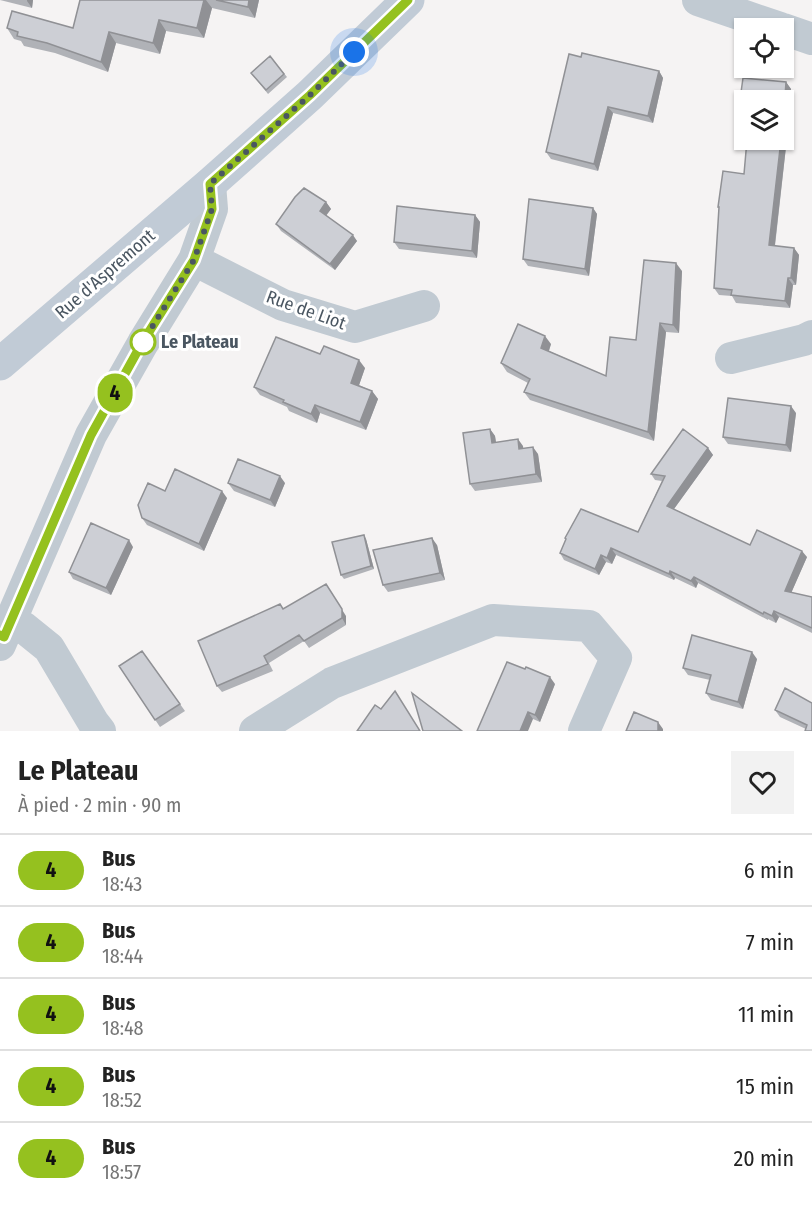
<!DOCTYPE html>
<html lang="fr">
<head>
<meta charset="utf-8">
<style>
  body { margin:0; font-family:"Fira Sans Condensed",sans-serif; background:#f2f2f2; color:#222; height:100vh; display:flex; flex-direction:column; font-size:22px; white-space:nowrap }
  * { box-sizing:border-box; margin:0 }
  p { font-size:20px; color:#767676 }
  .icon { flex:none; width:33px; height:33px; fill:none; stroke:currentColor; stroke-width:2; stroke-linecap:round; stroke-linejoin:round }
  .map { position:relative; height:731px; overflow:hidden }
  .drawer { display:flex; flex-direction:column; background:#fff; flex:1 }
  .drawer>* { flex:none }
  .badge { padding:0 12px; border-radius:20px; font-size:21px; line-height:39px }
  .tools { position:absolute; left:734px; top:18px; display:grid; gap:12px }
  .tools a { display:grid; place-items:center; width:60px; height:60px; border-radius:0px; background:#fff; box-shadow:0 2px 4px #0004; font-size:30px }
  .you { position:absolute; width:30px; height:30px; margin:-15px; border:4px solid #fff; border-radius:50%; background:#1a73e8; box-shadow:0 0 0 9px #1a73e833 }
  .map>.badge { position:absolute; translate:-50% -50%; box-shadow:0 0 0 3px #fff }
  .round { display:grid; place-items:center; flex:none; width:63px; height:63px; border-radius:0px; background:#f2f2f2 }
  .headline { display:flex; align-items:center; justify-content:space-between; height:102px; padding:0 18px }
  h1 { font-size:28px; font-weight:700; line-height:45px }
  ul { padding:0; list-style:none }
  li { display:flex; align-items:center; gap:18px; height:72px; padding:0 18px; border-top:2px solid #e0e0e0 }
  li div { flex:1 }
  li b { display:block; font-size:22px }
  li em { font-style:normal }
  li .badge { min-width:66px; font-weight:700; text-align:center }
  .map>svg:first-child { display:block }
</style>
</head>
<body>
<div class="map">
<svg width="812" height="731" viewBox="0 0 812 731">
  <rect width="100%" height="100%" fill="#f5f3f3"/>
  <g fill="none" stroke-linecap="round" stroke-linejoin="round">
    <path stroke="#c1cad2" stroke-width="32" d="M698,0L780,28
      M783,29L812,39
      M194,260L283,305L355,327L424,306
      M731,358L804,340L812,336
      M11,620L23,627L49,648L93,722L100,731
      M0,645L91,435L143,343L194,260L212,209L210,184
      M255,731L332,683L493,620L589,626L616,658L584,731"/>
    <path stroke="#c1cbd6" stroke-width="33" d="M0,364L210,184L310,95L408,0"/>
  </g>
  <path fill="#b0b2b7" d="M0,0H33L32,8Z
    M80,0H259L255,18L212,8L204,38L166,31L160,54L116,43L108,72L55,53L24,46L21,41L14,39L7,28H73Z
    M270,56L287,77L268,94L251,73Z
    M581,57L659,71L663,78L653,123L613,113L598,171L551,159L546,152Z
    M743,78L786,82L791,89L789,120L775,246L794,248L799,255L796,285H793L790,308L736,303L732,296L719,295L714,288L719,208L718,207L723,171L744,174L747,140H783V100H744V128H742L737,121Z
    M326,202L331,209L326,216L357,241L335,270L281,231L276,224Z
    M593,208L597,214L589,276L528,266L523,259Z
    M475,215L480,222L477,258L399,249L394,242Z
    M682,271L679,333L666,332L654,441L530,400L524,392L528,383L507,372L501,363L551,344L549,351L606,376L636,340Z
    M320,354L365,368L359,385L372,391L378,399L366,430L320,413L317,423L289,411L287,407L260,395L254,387Z
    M796,413L791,452L728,444L723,437Z
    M490,429L495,436L496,442L523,446V448L538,454L542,482L475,491L470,484Z
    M708,448L713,455L674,509L750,545L807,557L791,593L812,597V633L779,617L776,623L768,619V620L698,583L696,588L675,578L674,580L616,555L612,564L606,562L599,575L564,560L560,553L566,539L565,538L638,532L662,481L655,480L651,474Z
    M228,483H285L275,507L234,491Z
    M165,491L227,498L204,551L147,525L142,518Z
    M366,539L374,569L344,579L341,575Z
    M437,545L445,580L388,592L383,585Z
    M133,547L111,595L73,579L69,572Z
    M284,609L346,616V625L309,648L304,641L269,663L273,671L222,692L217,686Z
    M142,651L185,711L160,727L119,666Z
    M757,659L743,709L711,700L706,693L710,680L688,675L683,668Z
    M555,684L540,722L533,719L477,731Z
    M812,703L806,729L780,717L775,710Z"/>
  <path fill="#909195" d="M27,0H33L32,8L27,1Z
    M204,0H206L212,8L204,38L197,28Z
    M249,0H259L255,18L248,7Z
    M159,20L166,31L160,54L153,43Z
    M109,32L116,43L108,72L101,62Z
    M659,71L663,78L653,123L648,116Z
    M786,82L791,89L789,120L774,252L769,245L781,140H783V126Z
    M608,107L613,113L598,171L594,164Z
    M326,202L331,209L324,218L320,211Z
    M593,208L597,214L589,276L585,269Z
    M475,215L480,222L477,258L472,251Z
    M353,235L357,241L335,270L330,264Z
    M794,248L799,255L796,285L791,278Z
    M676,263L682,271L679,333L673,325Z
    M788,278L793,285L790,308L785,301Z
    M660,323L666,332L654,441L648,432Z
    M545,336L551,344L547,356L541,348Z
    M359,360L365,368L357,391L351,383Z
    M372,391L378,399L366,430L360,422Z
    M315,405L320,413L317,423L311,414Z
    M791,406L796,413L791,452L786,445Z
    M490,429L495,436L497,450L492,443Z
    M518,439L523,446L524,456L519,449Z
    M533,447L538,454L542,482L536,474Z
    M708,448L713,455L671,513L667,506Z
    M280,476L285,483L275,507L270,500Z
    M222,491L227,498L204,551L199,544Z
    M364,535L366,539L374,569L371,566Z
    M432,538L437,545L445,580L440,573Z
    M129,540L133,547L111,595L106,588Z
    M611,548L616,555L612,564L607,558Z
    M802,551L807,557L789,598L785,591Z
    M601,555L606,562L599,575L595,569Z
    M670,571L675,578L674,580L669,574Z
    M694,577L698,583L696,588L691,581Z
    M326,584L346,616V625L342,618Z
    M774,611L779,617L776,623L772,616Z
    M752,652L757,659L743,709L738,702Z
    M550,677L555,684L540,722L535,715Z
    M528,712L533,719L528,731H520Z
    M658,722L663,729V731H658Z"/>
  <path fill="#cdcfd5" stroke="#909195" stroke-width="1.5" d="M80,0H204L197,28L159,20L153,43L109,32L101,62L47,43L17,36L18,32L7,28L12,11L73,28Z
    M216,0H249L248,7Z
    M582,53L659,71L648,116L608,107L594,164L546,152L569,54L581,57Z
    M270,56L284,74L266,90L251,73Z
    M743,78L786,82L783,126V100H744V122L737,121Z
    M747,140H781L769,245L794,248L791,278H788L785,301L731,295L732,290L714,288L719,207H718L723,171L744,174Z
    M304,188L326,202L320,211L353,235L330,264L276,224L295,197Z
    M529,199L593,208L585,269L523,259Z
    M397,206L475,215L472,251L394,242Z
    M644,260L676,263L673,325L660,323L648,432L524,392L530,379L501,363L518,324L545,336L541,348L606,376L610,337L636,340Z
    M276,337L320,354L324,346L359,360L351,383L372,391L360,422L315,405L311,414L283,402L284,400L254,387Z
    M728,398L791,406L786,445L723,437Z
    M490,429L492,443L518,439L519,449L533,447L536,474L470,484L463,433Z
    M683,429L708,448L667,506L750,545L757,530L802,551L785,591L812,597V628L774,611L772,616L764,612L763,614L694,577L691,581L670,571L669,574L611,548L607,558L601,555L595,569L560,553L566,539L565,538L581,509L638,532L665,476L651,474Z
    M238,459L280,476L270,500L228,483Z
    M175,469L222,491L199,544L142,518L138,505L148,483L165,491Z
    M91,523L129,540L106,588L69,572Z
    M364,535L371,566L341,575L332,542Z
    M432,538L440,573L383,585L373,550Z
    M326,584L342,609V618L304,641L299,635L264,656L268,664L217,686L198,641L280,604L283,609Z
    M692,635L752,652L738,702L706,693L711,675L683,668Z
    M142,651L180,704L155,720L119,666Z
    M507,662L525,669L526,667L550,677L535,715L528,712L520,731H477Z
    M785,688L812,703V731H805L807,725L775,710Z
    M395,691L420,731H357L375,705L381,709Z
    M412,693L462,731H423Z
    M634,712L658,722V731H626Z"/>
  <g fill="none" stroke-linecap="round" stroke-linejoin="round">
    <defs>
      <path id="line" d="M0,635L4,637L91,435L142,343L194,260L212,209L210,184L310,95L408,0"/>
    </defs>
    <use href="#line" stroke="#fff" stroke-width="14"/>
    <use href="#line" stroke="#95c11f" stroke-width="9"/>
    <path stroke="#4a5661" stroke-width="6" stroke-dasharray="0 10.8" d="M143,342L142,343L194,260L212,209L210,184L310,95L354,52"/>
  </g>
  <circle fill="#fff" stroke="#95c11f" stroke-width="3" cx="143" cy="342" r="12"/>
  <g text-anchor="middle" stroke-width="6" stroke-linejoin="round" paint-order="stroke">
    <g font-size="18" fill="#4a5661" stroke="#fff">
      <text transform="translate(105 274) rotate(-41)" y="6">Rue d'Aspremont</text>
      <text transform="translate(306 310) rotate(20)" y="6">Rue de Liot</text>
    </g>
    <g font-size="18" font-weight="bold" fill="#4a5661" stroke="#fff" text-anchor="start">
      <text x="161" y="348">Le Plateau</text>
    </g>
  </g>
</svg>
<div class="tools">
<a><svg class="icon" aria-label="locate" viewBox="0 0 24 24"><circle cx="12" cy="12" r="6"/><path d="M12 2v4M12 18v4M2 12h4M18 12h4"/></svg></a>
<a><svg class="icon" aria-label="layers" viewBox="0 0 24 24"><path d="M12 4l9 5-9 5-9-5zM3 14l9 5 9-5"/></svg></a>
</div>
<div class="you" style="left:354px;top:52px"></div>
<b class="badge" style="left:115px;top:393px;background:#95c11f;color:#111">4</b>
</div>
<section class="drawer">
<div class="headline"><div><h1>Le Plateau</h1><p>À pied · 2 min · 90 m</p></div><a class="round"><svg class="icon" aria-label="heart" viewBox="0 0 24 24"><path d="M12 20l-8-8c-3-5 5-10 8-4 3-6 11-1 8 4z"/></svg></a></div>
<ul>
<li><span class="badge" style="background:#95c11f;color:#111">4</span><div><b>Bus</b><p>18:43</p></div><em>6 min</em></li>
<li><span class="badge" style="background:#95c11f;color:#111">4</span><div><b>Bus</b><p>18:44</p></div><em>7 min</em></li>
<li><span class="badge" style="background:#95c11f;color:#111">4</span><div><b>Bus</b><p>18:48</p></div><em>11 min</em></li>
<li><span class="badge" style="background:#95c11f;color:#111">4</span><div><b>Bus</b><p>18:52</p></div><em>15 min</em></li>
<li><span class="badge" style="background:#95c11f;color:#111">4</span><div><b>Bus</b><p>18:57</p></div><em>20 min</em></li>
</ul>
</section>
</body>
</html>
